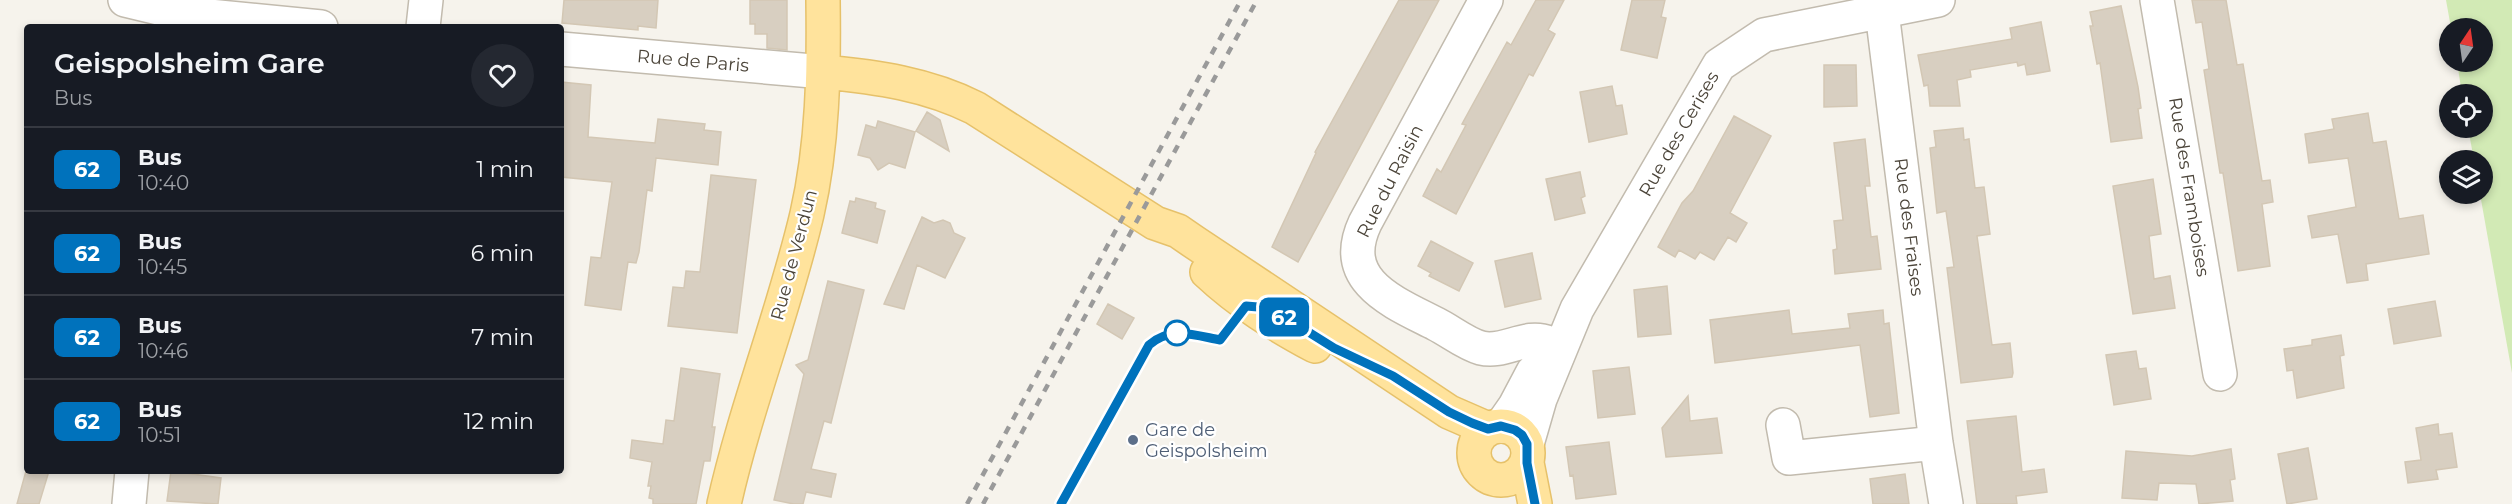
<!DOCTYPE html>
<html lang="fr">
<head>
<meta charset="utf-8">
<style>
  body { margin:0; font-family:Montserrat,sans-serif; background:#242831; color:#f1f3f6; height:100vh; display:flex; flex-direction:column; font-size:22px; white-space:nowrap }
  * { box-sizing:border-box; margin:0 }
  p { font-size:20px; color:#9ea1a6 }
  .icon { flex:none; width:33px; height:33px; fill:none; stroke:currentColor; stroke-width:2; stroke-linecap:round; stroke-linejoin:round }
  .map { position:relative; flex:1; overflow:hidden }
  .side { position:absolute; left:24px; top:24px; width:540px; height:450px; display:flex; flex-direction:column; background:#171b24; border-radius:6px; box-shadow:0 3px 9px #0003 }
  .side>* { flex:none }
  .badge { padding:0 12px; border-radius:9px; font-size:21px; line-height:39px }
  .needle { width:39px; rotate:13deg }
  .fabs { position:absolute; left:2439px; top:18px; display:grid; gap:12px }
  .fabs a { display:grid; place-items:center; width:54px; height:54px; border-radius:50%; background:#171b24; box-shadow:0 3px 9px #0003; font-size:30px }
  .map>.badge { position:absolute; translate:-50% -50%; box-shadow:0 0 0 3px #fff }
  .round { display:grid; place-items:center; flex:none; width:63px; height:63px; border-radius:32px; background:#242831 }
  .summary { display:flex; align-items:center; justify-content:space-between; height:102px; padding:0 30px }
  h1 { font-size:28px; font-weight:600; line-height:45px }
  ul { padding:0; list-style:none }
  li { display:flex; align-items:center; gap:18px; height:84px; padding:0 30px; border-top:2px solid #363941 }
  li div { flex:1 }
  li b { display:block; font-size:22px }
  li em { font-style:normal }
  li .badge { min-width:66px; font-weight:700; text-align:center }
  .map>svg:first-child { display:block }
</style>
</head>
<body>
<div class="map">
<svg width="2512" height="504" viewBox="0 0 2512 504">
  <rect width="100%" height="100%" fill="#f6f3ec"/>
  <path fill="#d2eab5" d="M2446,0H2512V373L2480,194H2482V160H2474L2468,128H2482V94H2462L2457,62H2482V28H2451Z"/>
  <path fill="#d8cfc1" stroke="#d3c7b4" stroke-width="1.5" d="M564,0H658L656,28L638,26V30L562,23Z
    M750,0H787V50L767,48V34H755V24H750Z
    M1399,0H1439L1298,262L1272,247L1316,153L1315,152Z
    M1536,0H1564L1548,30L1555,34L1533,76L1529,74L1456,214L1423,196L1437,169L1441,172L1466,125L1462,124L1507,42L1511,45Z
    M1632,0H1665L1661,17L1666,18L1657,58L1621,50Z
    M2192,0H2226L2237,65L2243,64L2262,181L2270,180L2273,202L2262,204L2270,266L2238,271L2223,173H2220L2204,70L2209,69L2202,22L2196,23Z
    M2121,6L2138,87L2141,108L2138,109L2142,138L2111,142L2100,63L2097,64L2090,26H2093L2090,12Z
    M2041,22L2050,71L2027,75L2025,64L2018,66L2017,62L1970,70L1971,77L1957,80L1960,106H1930L1928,85L1924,86L1918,55L2012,39L2010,28Z
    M1824,65H1856L1857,106L1824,107Z
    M561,82L591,85L588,137L655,143L658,119L705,124L704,130L721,132L718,165L656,158L652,191L647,190L639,252L636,263L628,262L621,310L585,305L591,257L601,258L612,182L561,177Z
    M1612,86L1616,106L1622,105L1627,134L1589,142L1580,92Z
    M927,112L940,120L949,151L916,131Z
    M2368,113L2373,143L2386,141L2399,219L2423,215L2429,254L2366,264L2368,280L2347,283L2338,234L2312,238L2308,216L2356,207L2348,158L2309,163L2305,134L2334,129L2332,119Z
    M1734,116L1771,136L1730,213L1747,223L1736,242L1728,237L1714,260L1700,252L1695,259L1679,250L1675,257L1658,247L1682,203L1693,191Z
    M878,121L915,132L905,168L889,163L878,170L870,158L858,155L866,125L876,128Z
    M1963,128L1964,140L1969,139L1975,188L1984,187L1990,234L1977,236L1992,345L2010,343L2013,373L2012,377L1961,383L1947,268L1954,267L1946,211L1937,213L1930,148L1936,147L1934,131Z
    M1865,139L1870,186H1865L1871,237L1877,236L1881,269L1835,274L1833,250L1837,249L1834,221L1843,220L1834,143Z
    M1580,172L1585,196L1581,198L1585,213L1555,220L1546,179Z
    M711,175L756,180L737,333L668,326L673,287L684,288L686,271L700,272Z
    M2153,179L2161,234L2149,236L2154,279L2170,276L2175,308L2133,314L2113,186Z
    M856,198L876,203L875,208L885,211L877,243L842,233L850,201L855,202Z
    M922,217L934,223L943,220L950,223L954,233L965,238L945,278L917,265L904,309L884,304Z
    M1431,241L1473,263L1459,291L1429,276L1431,273L1418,266Z
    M1532,253L1541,299L1505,307L1495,261Z
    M828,281L864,290L831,423L824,421L811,469L836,474L831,497L806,492L803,504H794L774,500L804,374L796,365L808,360Z
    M1667,286L1671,334L1638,337L1634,290Z
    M2435,301L2441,336L2394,344L2388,309Z
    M1108,304L1134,318L1122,339L1097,324Z
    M1789,310L1792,334L1850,328L1848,314L1883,310L1884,324L1889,323L1899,413L1870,417L1860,345L1715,363L1710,320Z
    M2341,335L2344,355L2340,356L2344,388L2297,398L2293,370L2287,371L2284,349L2312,345V340Z
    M2136,351L2139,369L2146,368L2151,399L2114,405L2106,355Z
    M1629,367L1635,414L1598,418L1593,371Z
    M681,368L720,374L712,427H715L710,461H704L696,504H653V499L649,498L651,486H648L652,462L630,458L632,440L663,444L666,420L674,421Z
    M1688,396L1690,421L1717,418L1722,453L1666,457L1662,428Z
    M2016,416L2022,472L2044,469L2047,492L2016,496L2017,504H1977L1967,421Z
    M2438,424L2439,435L2452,433L2457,467L2436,470L2438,479L2408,483L2405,462L2421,460L2416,428Z
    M1609,442L1616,494L1576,499L1573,475L1570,476L1566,447Z
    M2308,448L2317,499L2287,504L2278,454Z
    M2231,449L2235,479L2230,480L2233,501L2199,504L2196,484L2159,483L2157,500L2122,498L2126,451L2192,456Z
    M26,471H49L39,504H17Z
    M171,471L221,478L218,504L167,501Z
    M1905,474L1909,504H1873L1870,479Z"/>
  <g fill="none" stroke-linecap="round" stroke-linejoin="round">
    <defs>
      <path id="minor" d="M125,0L179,13L321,27
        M1486,0L1365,223C1338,281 1393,302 1436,324C1450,331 1466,344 1481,348C1505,354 1525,333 1549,343
        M2157,0L2220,374
        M1882,12L1936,443L1946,504
        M423,27L426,0
        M561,49L824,72
        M1783,425L1789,458L1936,443
        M1501,426L1515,406L1533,372
        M1527,444L1540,399L1577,309L1719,65L1764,35L1938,0
        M129,504L132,471"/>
      <path id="major" d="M824,72C877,77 927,84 975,108L1155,223L1178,231L1194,242L1449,412L1488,429
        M1207,272C1240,303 1276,325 1315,346
        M1474 453a27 27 0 1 1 54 0a27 27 0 1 1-54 0Z
        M1527,463L1535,504
        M724,504C746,406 784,312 807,214C823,144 824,71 823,0"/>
    </defs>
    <use href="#minor" stroke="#c2bbae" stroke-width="36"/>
    <use href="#major" stroke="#e6c16a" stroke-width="36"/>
    <use href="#minor" stroke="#fff" stroke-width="33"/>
    <use href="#major" stroke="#ffe39c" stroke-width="33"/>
    <path stroke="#9a9a9a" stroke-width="4.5" stroke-dasharray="8 8" stroke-linecap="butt" d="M967,504L1241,0
      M983,504L1257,0"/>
  </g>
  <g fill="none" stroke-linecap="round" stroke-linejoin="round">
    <defs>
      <path id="line" d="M1061,504L1149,345C1170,326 1194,335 1220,340L1246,306L1270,308L1334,348L1393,376L1449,412L1472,423L1488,429L1501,426L1515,430L1522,435L1527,444V463L1535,504"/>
    </defs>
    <use href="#line" stroke="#fff" stroke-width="14"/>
    <use href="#line" stroke="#0072bc" stroke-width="9"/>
  </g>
  <circle fill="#fff" stroke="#0072bc" stroke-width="3" cx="1177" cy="333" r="12"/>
  <circle fill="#5c6f8a" stroke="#fff" stroke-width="2" cx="1133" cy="440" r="6"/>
  <g text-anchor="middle" stroke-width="4.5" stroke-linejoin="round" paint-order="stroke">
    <g font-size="18" fill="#4b4439" stroke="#fff">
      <text transform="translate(693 61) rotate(5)" y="6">Rue de Paris</text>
      <text transform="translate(1679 134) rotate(-60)" y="6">Rue des Cerises</text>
      <text transform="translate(1390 181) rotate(-63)" y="6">Rue du Raisin</text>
      <text transform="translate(2189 187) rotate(81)" y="6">Rue des Framboises</text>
      <text transform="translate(1909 227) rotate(83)" y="6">Rue des Fraises</text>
      <text transform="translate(794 255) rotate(-75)" y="6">Rue de Verdun</text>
    </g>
    <g font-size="18" fill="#4e5e75" stroke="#fff" text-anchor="start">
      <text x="1145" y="436">Gare de<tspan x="1145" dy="21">Geispolsheim</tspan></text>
    </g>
  </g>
</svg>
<div class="fabs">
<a><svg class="needle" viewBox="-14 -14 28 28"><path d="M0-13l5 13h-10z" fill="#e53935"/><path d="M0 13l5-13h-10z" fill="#9ea1a6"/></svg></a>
<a><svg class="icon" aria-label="locate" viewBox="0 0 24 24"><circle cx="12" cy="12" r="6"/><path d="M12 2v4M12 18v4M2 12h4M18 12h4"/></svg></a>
<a><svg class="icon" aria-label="layers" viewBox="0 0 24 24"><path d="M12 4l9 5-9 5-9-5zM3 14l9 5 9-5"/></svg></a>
</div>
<b class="badge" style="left:1284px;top:317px;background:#0072bc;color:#fff">62</b>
<section class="side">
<div class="summary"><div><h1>Geispolsheim Gare</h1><p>Bus</p></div><a class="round"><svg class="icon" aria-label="heart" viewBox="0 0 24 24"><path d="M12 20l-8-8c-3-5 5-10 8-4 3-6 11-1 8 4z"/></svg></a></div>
<ul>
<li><span class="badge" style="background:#0072bc;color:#fff">62</span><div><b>Bus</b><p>10:40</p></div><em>1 min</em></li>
<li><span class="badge" style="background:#0072bc;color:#fff">62</span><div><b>Bus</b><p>10:45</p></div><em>6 min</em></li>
<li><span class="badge" style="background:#0072bc;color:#fff">62</span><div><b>Bus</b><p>10:46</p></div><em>7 min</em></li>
<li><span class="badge" style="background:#0072bc;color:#fff">62</span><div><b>Bus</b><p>10:51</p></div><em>12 min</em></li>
</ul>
</section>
</div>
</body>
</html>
